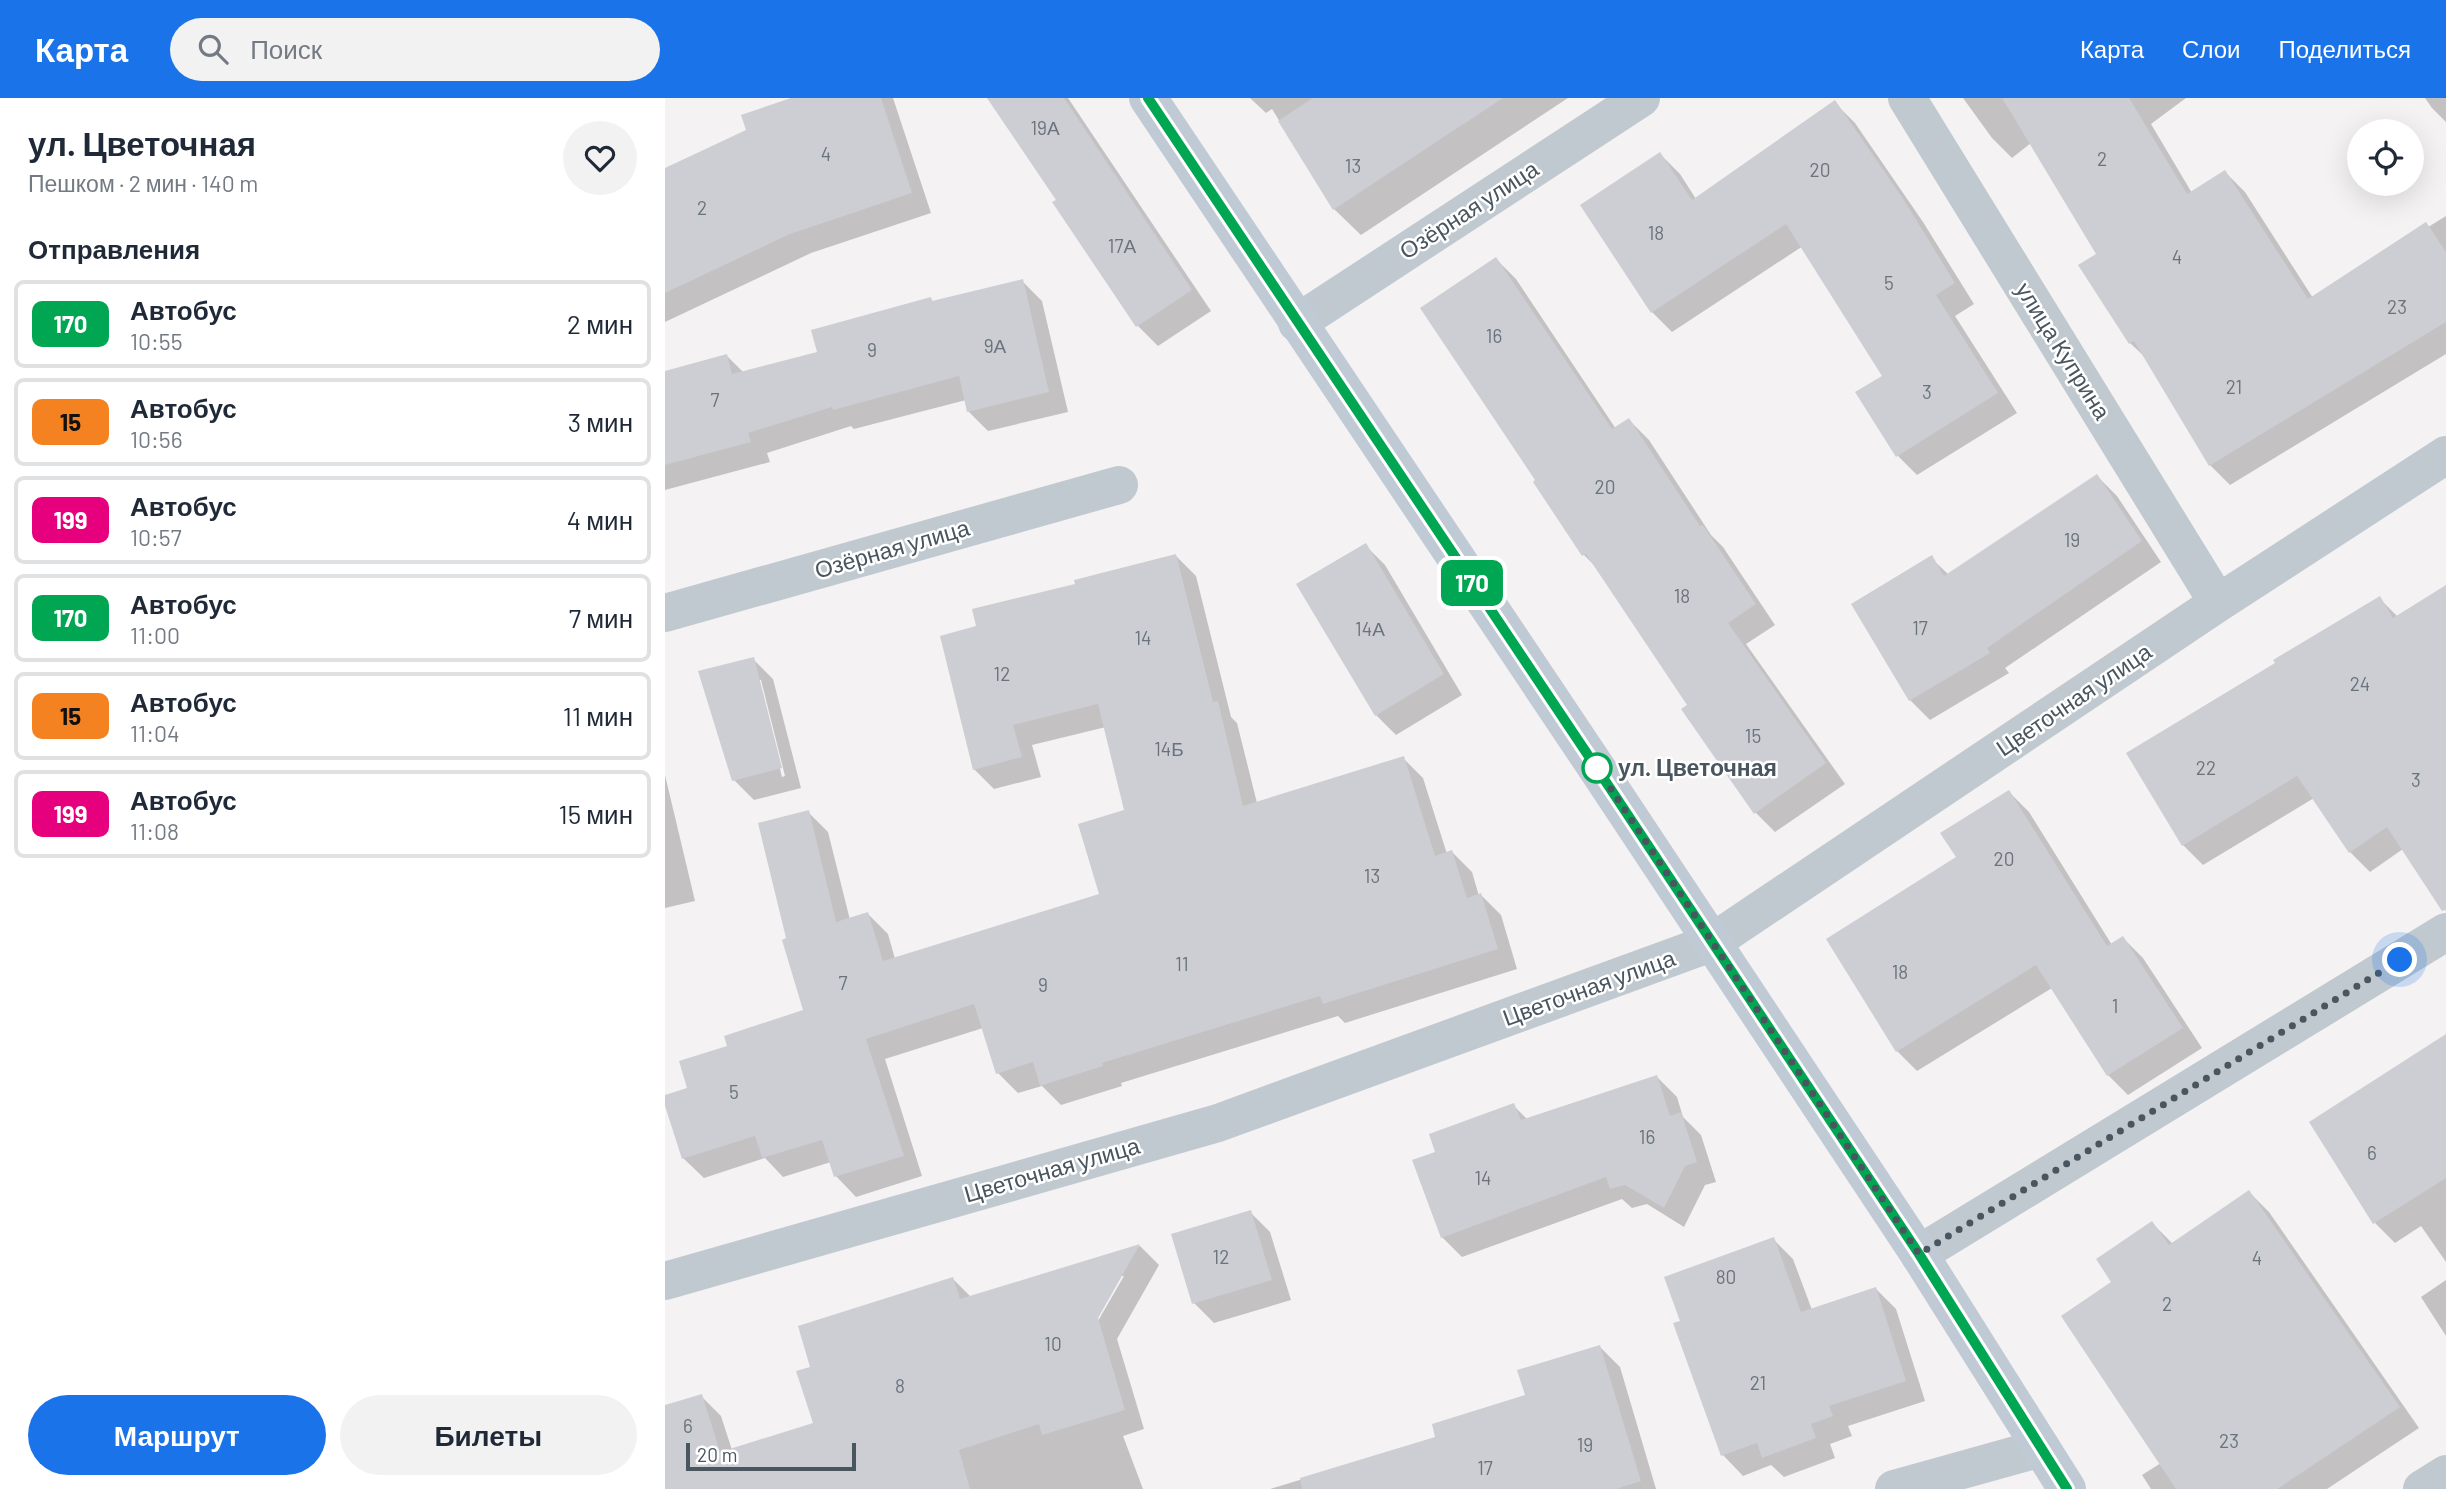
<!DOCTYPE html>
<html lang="ru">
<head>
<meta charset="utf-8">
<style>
  body { margin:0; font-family:Barlow,sans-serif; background:#f2f2f3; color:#1f2937; height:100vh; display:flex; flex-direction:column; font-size:26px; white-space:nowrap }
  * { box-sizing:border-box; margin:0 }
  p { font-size:23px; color:#747a83 }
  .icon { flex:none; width:38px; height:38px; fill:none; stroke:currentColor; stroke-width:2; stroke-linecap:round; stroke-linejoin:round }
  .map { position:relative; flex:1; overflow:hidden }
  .sheet { display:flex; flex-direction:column; background:#fff; width:665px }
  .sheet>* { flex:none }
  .badge { padding:0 14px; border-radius:10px; font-size:24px; line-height:46px }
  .buttons { position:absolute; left:1682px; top:21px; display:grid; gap:14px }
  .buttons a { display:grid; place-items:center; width:77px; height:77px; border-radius:50%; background:#fff; box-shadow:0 7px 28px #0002; font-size:35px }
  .scale { position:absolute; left:21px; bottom:18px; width:170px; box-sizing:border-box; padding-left:7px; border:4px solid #49555f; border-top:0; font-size:19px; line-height:24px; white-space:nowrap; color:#49555f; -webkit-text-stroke:5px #fff; paint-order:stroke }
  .you { position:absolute; width:35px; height:35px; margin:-18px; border:5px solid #fff; border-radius:50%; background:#1a73e8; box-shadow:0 0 0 10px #1a73e833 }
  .map>.badge { position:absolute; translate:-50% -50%; box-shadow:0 0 0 4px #fff }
  h2 { padding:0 28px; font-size:26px; line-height:63px }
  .round { display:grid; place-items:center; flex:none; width:74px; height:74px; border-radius:37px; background:#f2f2f3 }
  .head { display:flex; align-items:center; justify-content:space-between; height:119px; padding:0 28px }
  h1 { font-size:33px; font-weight:700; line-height:52px }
  .cta { display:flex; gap:14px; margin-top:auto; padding:14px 28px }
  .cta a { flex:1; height:80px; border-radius:42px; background:#1a73e8; color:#fff; font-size:28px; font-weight:700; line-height:80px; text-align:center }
  .cta a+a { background:#f2f2f3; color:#1f2937 }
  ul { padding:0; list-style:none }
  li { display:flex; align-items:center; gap:21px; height:88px; margin:0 14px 10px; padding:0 14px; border:4px solid #e0e1e3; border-radius:10px }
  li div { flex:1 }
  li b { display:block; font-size:26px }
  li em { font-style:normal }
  li .badge { min-width:77px; font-weight:700; text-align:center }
  header { display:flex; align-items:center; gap:42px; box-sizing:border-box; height:98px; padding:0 35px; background:#1a73e8; color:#fff }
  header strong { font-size:33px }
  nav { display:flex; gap:38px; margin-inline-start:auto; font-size:24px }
  .search { width:490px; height:63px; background:#f2f2f3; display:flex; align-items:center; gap:18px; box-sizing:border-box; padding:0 24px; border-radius:38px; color:#747a83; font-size:26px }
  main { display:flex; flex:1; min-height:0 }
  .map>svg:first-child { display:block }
</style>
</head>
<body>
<header>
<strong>Карта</strong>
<div class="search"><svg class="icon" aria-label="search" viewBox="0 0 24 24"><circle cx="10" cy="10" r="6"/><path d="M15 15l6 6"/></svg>Поиск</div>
<nav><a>Карта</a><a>Слои</a><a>Поделиться</a></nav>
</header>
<main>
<section class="sheet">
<div class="head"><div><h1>ул. Цветочная</h1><p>Пешком · 2 мин · 140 m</p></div><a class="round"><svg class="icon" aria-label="heart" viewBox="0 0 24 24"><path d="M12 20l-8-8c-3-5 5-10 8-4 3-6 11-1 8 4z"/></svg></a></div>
<h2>Отправления</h2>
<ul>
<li><span class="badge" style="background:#00a651;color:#fff">170</span><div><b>Автобус</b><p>10:55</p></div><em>2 мин</em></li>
<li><span class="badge" style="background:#f58220;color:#111">15</span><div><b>Автобус</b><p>10:56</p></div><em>3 мин</em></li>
<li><span class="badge" style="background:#e6007e;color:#fff">199</span><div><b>Автобус</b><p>10:57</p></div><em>4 мин</em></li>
<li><span class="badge" style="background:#00a651;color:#fff">170</span><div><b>Автобус</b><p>11:00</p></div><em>7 мин</em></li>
<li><span class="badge" style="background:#f58220;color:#111">15</span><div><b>Автобус</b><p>11:04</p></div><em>11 мин</em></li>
<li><span class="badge" style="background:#e6007e;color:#fff">199</span><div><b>Автобус</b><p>11:08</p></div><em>15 мин</em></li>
</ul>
<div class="cta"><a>Маршрут</a><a>Билеты</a></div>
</section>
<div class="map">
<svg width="1781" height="1391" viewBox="0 0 1781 1391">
  <rect width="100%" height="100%" fill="#f4f2f2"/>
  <path fill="#0003" fill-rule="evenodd" d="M131,0H228L266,115L146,155L0,224V72L83,33Z
    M324,0H403L546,213L493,248L473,228L389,105L393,102Z
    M585,0H903L696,137L669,111L607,11L601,15Z
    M1298,0H1521L1486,26L1527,95L1560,74L1580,94L1648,200L1781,118V256L1565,387L1545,367L1483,262L1465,245L1434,156L1366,45L1347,60L1327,40Z
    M1760,0H1781V24L1767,10Z
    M1170,5L1190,25L1258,124L1309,206L1290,218L1352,315L1252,377L1232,357L1219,278L1138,148L1007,234L987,214L995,56L1015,76L1031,101Z
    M831,161L851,181L951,331L964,322L984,342L1046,437L1058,449L1110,527L1081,546L1180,686L1110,734L1090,714L1024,607L933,471L919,457L872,383Z
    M357,183L377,203L403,314L323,333L303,313L301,302L189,331L186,328L102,355L105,364L0,392V275L62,258L79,275L154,255L266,201L269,205Z
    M1432,378L1452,398L1496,464L1340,570L1344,575L1265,622L1245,602L1266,460L1284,477Z
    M700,447L720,467L797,597L731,637L711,617Z
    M511,458L531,478L566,619L572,625L592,705L738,660L758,680L782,756L787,754L807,774L814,798L816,797L836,817L852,871L680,925L673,918L456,985L457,988L396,1007L377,988L353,995L333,975L318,930L220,961L257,1078L191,1099L171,1078L166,1064L118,1079L100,1060L39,1080L18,1060L0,999L24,992L64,950L141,913L124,841L143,714L163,734L185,822L203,816L223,836L230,861L436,797L461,714L441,629L367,647L376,679L329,691L309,671L313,529L412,487Z
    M1781,489V806L1763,789L1738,751L1705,774L1685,754L1649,700L1538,767L1518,747L1715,501L1733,519Z
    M88,561L108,581L136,690L89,702L69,682ZM93,582H96L120,678L117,679Z
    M0,677L30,803L0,810Z
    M1344,694L1364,714L1447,847L1458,840L1478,860L1537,950L1463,997L1443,977L1387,890L1252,973L1232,953L1164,842L1293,760Z
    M1767,947L1781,961V1164L1756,1128L1730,1145L1710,1125Z
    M992,979L1012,999L1018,1019L1036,1037L1051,1084L1040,1087L1019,1129L982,1106L967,1110L957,1101L797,1159L777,1139L772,1055L848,1007L863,1022Z
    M1584,1094L1604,1114L1754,1330L1662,1391H1486L1477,1377L1496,1365L1449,1185L1487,1125L1507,1145Z
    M585,1114L605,1134L626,1202L549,1225L529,1205Z
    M1108,1141L1128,1161L1147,1212L1211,1191L1231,1211L1260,1303L1183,1328L1187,1338L1165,1346L1170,1360L1119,1379L1106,1367L1078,1378L1058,1357L1010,1226L1017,1224Z
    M475,1148L494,1167L452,1241L479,1331L458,1338L478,1391H0V1309L36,1298L56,1318L67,1352L150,1326L147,1270L288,1181L306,1199ZM455,1178H459L430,1228L427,1227Z
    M1781,1182V1238L1756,1199Z
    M935,1249L955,1269L991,1391H605L773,1340L862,1298Z"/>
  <path fill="#ccced4" d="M126,0H216L247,95L125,136L0,195V70L81,32L76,17Z
    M322,0H399L527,192L471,229L387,104L391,102Z
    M648,0H838L668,112L613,23Z
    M1337,0H1464L1522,96L1560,72L1643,201L1761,124L1781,154V224L1544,368L1469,243L1464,246L1413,167L1431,156Z
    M1170,2L1239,102L1290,185L1271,197L1333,295L1231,359L1190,294L1217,278L1121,126L986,215L915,107L995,54L1027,102Z
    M831,159L947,331L964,320L1035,428L1038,427L1091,506L1063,525L1161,665L1089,716L1016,611L1022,607L921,456L917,458L868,384L870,382L755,210Z
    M358,181L384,294L302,314L294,278L168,312L167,309L83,335L86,344L0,367V273L62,256L67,276L152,254L146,232L266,199L267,203Z
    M1432,376L1477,443L1322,550L1325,555L1244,603L1186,506L1267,457L1279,478Z
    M701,445L779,576L710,618L631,486Z
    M511,456L548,604L553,603L578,708L739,658L770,758L787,752L802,800L816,795L833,851L658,906L655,898L437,965L438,968L375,988L368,964L331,976L309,906L201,941L239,1058L169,1079L157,1042L97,1060L90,1038L17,1061L0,1008V997L22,990L14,963L62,948L59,938L138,912L117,842L121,840L93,725L144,712L171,824L203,814L218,863L434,796L413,726L459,712L433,606L348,627L357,659L308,672L275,538L311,528L307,511L410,486L409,482Z
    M1781,487V812L1777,813L1722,729L1684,755L1632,678L1517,748L1461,655L1610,565L1608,562L1715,498L1728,520Z
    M89,559L117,670L67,683L33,573Z
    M1344,692L1442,848L1458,838L1518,930L1442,978L1371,867L1231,954L1161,841L1291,759L1275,735Z
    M1781,936V1080L1708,1126L1644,1024Z
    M992,977L1005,1018L1016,1014L1032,1064L1020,1068L999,1110L960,1087L945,1091L941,1079L776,1140L747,1062L770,1054L764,1036L849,1005L856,1022Z
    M1584,1092L1735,1309L1612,1391H1511L1396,1218L1446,1184L1431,1161L1487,1123L1504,1147Z
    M586,1112L607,1182L527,1206L506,1136Z
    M1109,1139L1136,1214L1211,1189L1241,1283L1164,1308L1168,1318L1146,1326L1151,1340L1097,1360L1092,1345L1056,1358L1008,1225L1015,1223L999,1179Z
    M475,1146L433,1220L460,1312L377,1337L374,1326L294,1352L305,1391H0V1307L37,1296L55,1354L148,1325L131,1273L145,1269L133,1228L288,1179L295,1201Z
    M935,1247L976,1383L951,1391H637L635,1380L770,1339L767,1326L860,1297L852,1272Z"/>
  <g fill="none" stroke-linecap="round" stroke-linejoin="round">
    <path stroke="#c0c9d0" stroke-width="38" d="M1242,0L1553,505
      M632,225L976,0
      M0,515L454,387
      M1254,1156L1781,834
      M0,1183L553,1025L1046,845L1553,505L1781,357
      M1229,1391L1376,1350
      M1757,1391L1781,1376"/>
    <path stroke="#c0cad5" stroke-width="38" d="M483,0L931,669L1254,1156L1402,1391"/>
  </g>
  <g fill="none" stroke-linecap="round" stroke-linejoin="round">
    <defs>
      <path id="line" d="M483,0L931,669L1254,1156L1402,1391"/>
    </defs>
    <use href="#line" stroke="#fff" stroke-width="16"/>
    <use href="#line" stroke="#00a651" stroke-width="10"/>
    <path stroke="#49555f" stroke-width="7" stroke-dasharray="0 12.6" d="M932,670L1254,1156L1735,862"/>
  </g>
  <circle fill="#fff" stroke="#00a651" stroke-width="3.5" cx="932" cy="670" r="14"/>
  <g text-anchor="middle" stroke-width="5" stroke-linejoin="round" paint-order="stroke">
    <g font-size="19" fill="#6a737c">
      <text x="380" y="37">19А</text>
      <text x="161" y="63">4</text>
      <text x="1437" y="68">2</text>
      <text x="688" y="75">13</text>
      <text x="1155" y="79">20</text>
      <text x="37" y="117">2</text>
      <text x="991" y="142">18</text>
      <text x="457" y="155">17А</text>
      <text x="1512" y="166">4</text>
      <text x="1224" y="192">5</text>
      <text x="1732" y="216">23</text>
      <text x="829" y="245">16</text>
      <text x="330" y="255">9А</text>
      <text x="207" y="259">9</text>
      <text x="1569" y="296">21</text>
      <text x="1262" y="301">3</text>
      <text x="50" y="309">7</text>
      <text x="940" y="396">20</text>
      <text x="1407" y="449">19</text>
      <text x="1017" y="505">18</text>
      <text x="1255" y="537">17</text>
      <text x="705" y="538">14А</text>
      <text x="478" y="547">14</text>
      <text x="337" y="583">12</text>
      <text x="1695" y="593">24</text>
      <text x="1088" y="645">15</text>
      <text x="504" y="658">14Б</text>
      <text x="1541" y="677">22</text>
      <text x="1751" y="689">3</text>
      <text x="1339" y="768">20</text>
      <text x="707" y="785">13</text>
      <text x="517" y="873">11</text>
      <text x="1235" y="881">18</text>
      <text x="178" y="892">7</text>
      <text x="378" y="894">9</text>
      <text x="1450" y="915">1</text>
      <text x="69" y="1001">5</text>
      <text x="982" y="1046">16</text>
      <text x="1707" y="1062">6</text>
      <text x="818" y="1087">14</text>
      <text x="556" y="1166">12</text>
      <text x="1592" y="1167">4</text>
      <text x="1061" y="1186">80</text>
      <text x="1502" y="1213">2</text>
      <text x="388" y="1253">10</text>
      <text x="1093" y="1292">21</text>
      <text x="235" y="1295">8</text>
      <text x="23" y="1335">6</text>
      <text x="1564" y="1350">23</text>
      <text x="920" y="1354">19</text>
      <text x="820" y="1377">17</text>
    </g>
    <g font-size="23" fill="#49555f" stroke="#fff">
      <text transform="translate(804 112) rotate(-33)" y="8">Озёрная улица</text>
      <text transform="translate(1398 253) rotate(58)" y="8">улица Куприна</text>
      <text transform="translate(227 451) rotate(-16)" y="8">Озёрная улица</text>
      <text transform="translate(1409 602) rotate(-34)" y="8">Цветочная улица</text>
      <text transform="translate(924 890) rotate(-20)" y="8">Цветочная улица</text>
      <text transform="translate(387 1072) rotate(-16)" y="8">Цветочная улица</text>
    </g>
    <g font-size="23" font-weight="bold" fill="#49555f" stroke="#fff" text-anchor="start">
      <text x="953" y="678">ул. Цветочная</text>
    </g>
  </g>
</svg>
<div class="buttons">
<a><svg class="icon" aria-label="locate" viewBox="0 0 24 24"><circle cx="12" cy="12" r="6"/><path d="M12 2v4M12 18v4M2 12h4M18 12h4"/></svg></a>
</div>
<div class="scale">20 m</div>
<div class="you" style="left:1735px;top:862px"></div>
<b class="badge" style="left:807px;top:485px;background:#00a651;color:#fff">170</b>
</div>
</main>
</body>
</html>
